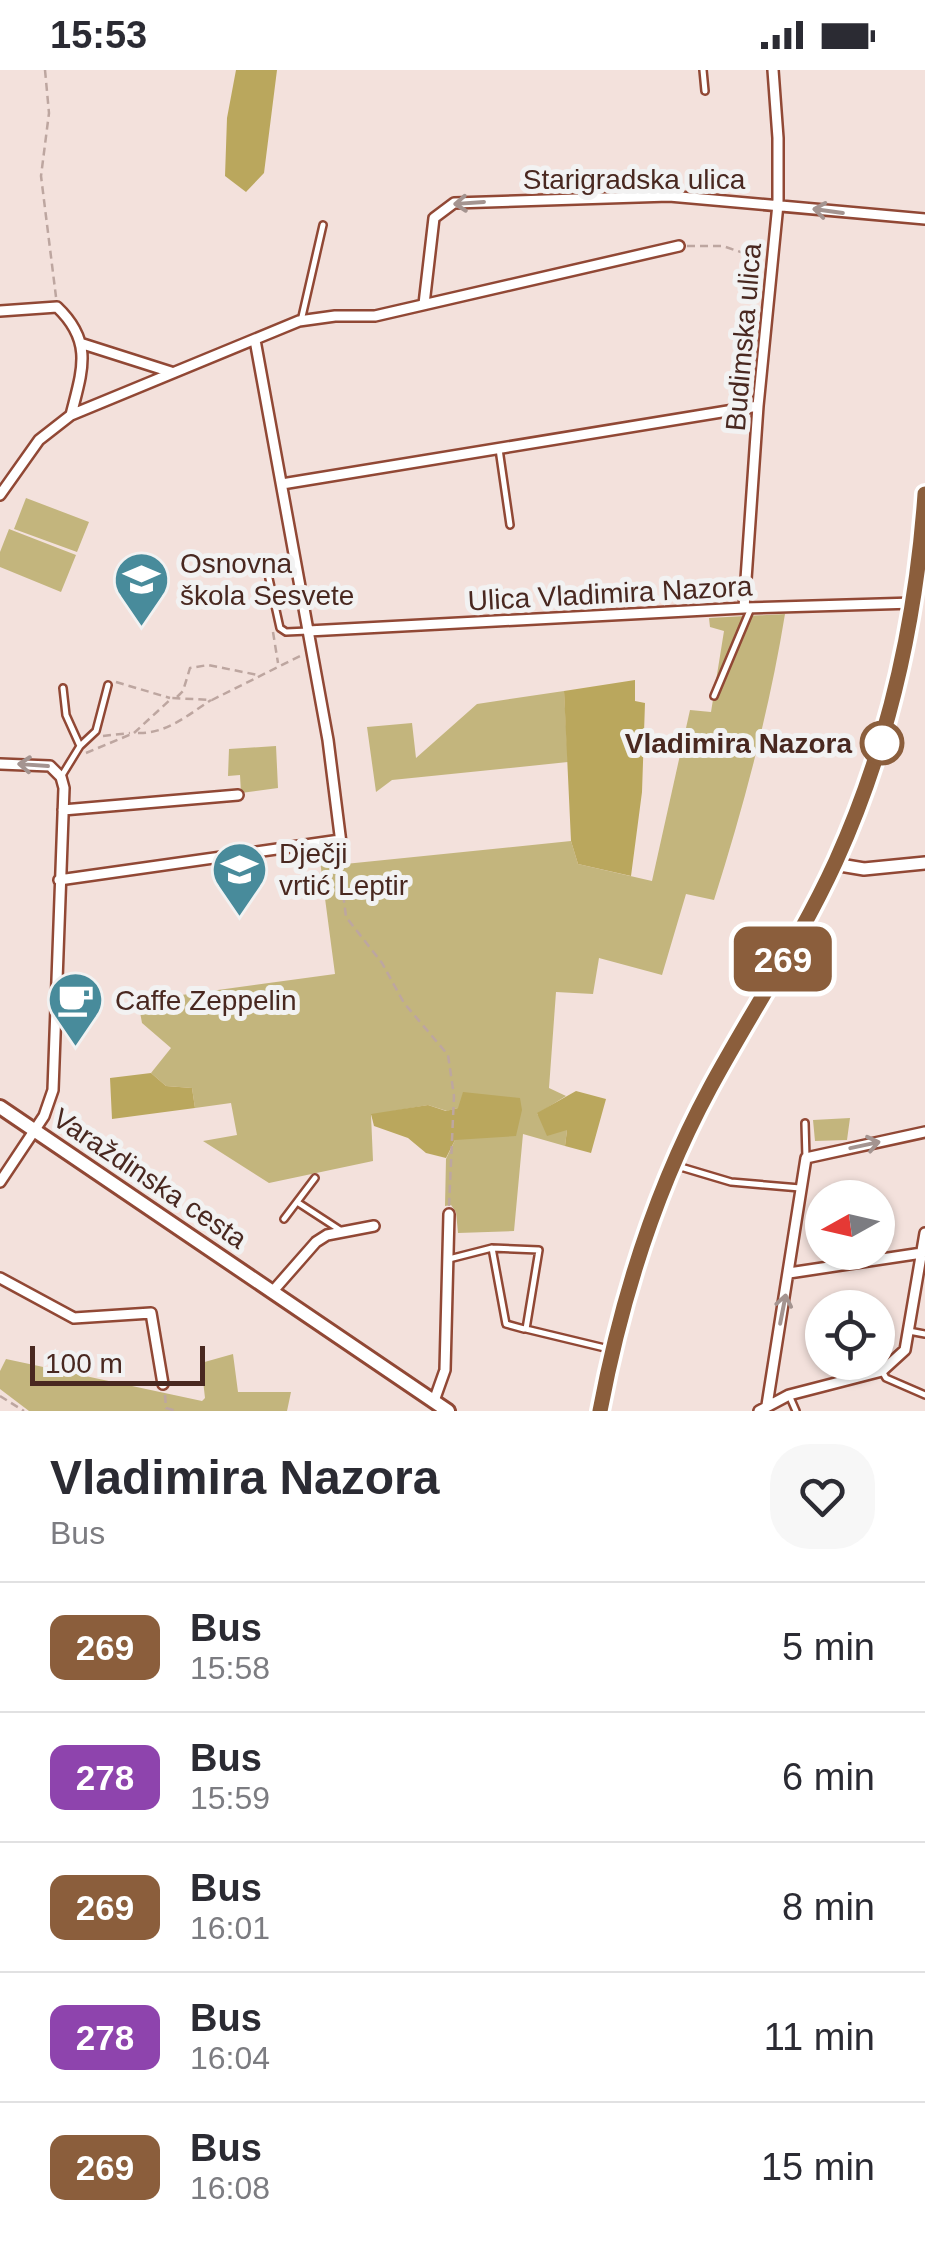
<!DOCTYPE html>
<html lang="en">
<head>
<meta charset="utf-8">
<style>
  body { margin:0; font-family:Helvetica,sans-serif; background:#f7f7f7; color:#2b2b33; height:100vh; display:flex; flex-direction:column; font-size:38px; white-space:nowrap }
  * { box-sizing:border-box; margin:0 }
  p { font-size:32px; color:#7c7c81 }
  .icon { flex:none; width:55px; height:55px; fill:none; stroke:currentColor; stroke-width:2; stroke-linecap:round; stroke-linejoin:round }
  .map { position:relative; height:1341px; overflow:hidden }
  .details { display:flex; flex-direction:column; background:#fff; flex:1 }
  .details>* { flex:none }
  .badge { padding:0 20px; border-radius:15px; font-size:35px; line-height:65px }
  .needle { width:65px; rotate:262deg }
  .controls { position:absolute; left:805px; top:1110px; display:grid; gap:20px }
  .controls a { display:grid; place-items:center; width:90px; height:90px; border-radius:50%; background:#fff; box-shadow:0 2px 8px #0004; font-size:50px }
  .scale { position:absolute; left:30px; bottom:25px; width:175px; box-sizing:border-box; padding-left:10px; border:5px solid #492820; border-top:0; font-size:28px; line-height:35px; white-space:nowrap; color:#492820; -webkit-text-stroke:8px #f2f2f2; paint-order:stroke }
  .map>.badge { position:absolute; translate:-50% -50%; box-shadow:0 0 0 5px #fff }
  .round { display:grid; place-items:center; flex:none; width:105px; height:105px; border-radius:40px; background:#f7f7f7 }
  .summary { display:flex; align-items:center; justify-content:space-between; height:170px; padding:0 50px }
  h1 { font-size:48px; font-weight:700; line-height:75px }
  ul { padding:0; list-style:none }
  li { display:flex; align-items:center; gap:30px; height:130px; padding:0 50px; border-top:2px solid #e1e1e2 }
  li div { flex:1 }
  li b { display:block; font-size:38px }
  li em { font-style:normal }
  li .badge { min-width:110px; font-weight:700; text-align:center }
  .status { display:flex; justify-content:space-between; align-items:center; height:70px; padding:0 50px; background:#fff; direction:ltr }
  .status svg { height:28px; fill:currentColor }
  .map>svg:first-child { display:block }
</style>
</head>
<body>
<div class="status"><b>15:53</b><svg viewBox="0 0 49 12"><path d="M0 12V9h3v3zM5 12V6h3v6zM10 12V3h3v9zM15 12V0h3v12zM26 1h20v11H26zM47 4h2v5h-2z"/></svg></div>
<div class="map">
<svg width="925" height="1341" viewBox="0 0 925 1341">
  <rect width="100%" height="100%" fill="#f3e1dc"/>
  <path fill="#c3b57d" d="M26,428L89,452L77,482L14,459Z
    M9,459L76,485L61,522L0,497V482Z
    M785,544C769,642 744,735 714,830L686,824L662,905L599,888L593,924L556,922L549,1018L566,1026L537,1044L567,1060L565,1076L523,1064L514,1161L458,1163L456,1142L451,1135L445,1136L446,1089L455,1070L458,1038L447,1041L428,1035L371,1045L373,1091L269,1113L203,1071L237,1065L231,1033L195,1038L192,1018L166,1016L151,1003L171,978L142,953L138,931L335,904L319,783L345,794L571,771L578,794L652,811L690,640L711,642L724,561L710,557L709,548Z
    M564,621L568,692L392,710L376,722L367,657L412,653L416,688L477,634Z
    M276,676L278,718L241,723L240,705L228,706L229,679Z
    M850,1048L847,1070L815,1071L813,1050Z
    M233,1284L238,1322H291L287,1341H29L0,1319V1301L6,1289L202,1331L205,1328L201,1293Z"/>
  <path fill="#baa75d" d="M236,0H277L264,103L246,122L225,106L227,48Z
    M635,610V631L645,633L642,722L631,806L578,794L571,771L564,621Z
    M151,1003L166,1016L192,1018L195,1038L112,1049L110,1008Z
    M576,1021L606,1029L591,1083L565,1076L567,1060L547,1066L537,1043Z
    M463,1022L520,1028L522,1040L516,1066L455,1070L446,1088L426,1083L408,1068L374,1056L371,1044L428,1035L446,1041L458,1038Z"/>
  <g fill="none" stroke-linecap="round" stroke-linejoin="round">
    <defs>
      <path id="service" d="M703,0L705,21
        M301,251L323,155
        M499,379L510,455
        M294,489L272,497L268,504L280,558L286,562L308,561
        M63,618L66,645L80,676
        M714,626L751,538
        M61,707L80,676L96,661L108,615
        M805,1053L806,1088
        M674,1095L731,1112L800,1118
        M297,1132L340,1160
        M284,1149L315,1108
        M492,1178L506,1254L524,1259
        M449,1189L492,1178L539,1180L526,1259L613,1280
        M909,1261L925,1264
        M882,1301L886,1308L925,1325
        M789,1325L796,1341"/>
      <path id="minor" d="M424,234L434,148L454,133L669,126L925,149
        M0,241L57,237C94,272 82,301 71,345
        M255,270L328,670L343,789
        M83,274L171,302
        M282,414L758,336
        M0,425L39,370L71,345L299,251L335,246H375L679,176
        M744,538L758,336L778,134V68L773,0
        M308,561L744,538L914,533
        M0,694L50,696L61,707L64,718L53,1020L44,1046L0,1112
        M63,740L238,725
        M59,810L340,770
        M789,1203L922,1183
        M0,1208L74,1248L151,1243L163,1314
        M273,1221L316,1172L327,1165L374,1156
        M434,1331L445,1300L449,1144
        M767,1335L806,1088L925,1062
        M759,1341L789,1325L882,1301L905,1280L925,1163"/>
      <path id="tertiary" d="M834,794L864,799L925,793"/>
      <path id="secondary" d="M0,1037L448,1341
        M600,1341C621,1230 656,1118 710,1018C751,940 803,866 838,785C889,669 916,551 925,425"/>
    </defs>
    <use href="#service" stroke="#914835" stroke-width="10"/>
    <use href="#minor" stroke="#914835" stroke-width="14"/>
    <use href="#tertiary" stroke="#914835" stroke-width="16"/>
    <use href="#secondary" stroke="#914835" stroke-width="18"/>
    <path stroke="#bda6a0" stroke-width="2.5" stroke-dasharray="8 5" stroke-linecap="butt" d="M45,0L49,43L41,106L56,227
      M687,176H723L761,189
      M273,562L278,593
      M116,612L170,628
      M177,627L183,621L190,598L208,595L258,605
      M138,663C166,664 188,645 211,630
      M103,666L130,663
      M86,683L134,663L172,628L212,630L300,586
      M340,799L346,847L382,893L404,933L448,985L454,1026L449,1136
      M165,1325L166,1338L177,1341
      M0,1326L24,1341"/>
    <use href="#service" stroke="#fff" stroke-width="5"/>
    <use href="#minor" stroke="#fff" stroke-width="9"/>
    <use href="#tertiary" stroke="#fff" stroke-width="11"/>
    <use href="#secondary" stroke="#fff" stroke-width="12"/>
  </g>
  <defs><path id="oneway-shaft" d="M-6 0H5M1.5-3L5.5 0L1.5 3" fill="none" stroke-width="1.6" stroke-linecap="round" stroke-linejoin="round" transform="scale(2.5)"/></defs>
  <g stroke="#a49490">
    <use href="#oneway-shaft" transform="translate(469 133) rotate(176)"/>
    <use href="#oneway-shaft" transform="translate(828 141) rotate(-172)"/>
    <use href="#oneway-shaft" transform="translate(33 695) rotate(-176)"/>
    <use href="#oneway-shaft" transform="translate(865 1075) rotate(-12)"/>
    <use href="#oneway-shaft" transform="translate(783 1239) rotate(-79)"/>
  </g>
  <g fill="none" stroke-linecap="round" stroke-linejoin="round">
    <defs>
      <path id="line" d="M600,1341C621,1230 656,1118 710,1018C751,942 800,870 836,791C889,674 916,552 925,424"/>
    </defs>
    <use href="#line" stroke="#fff" stroke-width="22"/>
    <use href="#line" stroke="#8b5e3c" stroke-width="15"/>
  </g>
  <defs>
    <symbol id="school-pin" viewBox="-11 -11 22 30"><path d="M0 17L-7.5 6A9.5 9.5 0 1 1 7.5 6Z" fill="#488b9b" stroke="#f2f2f2"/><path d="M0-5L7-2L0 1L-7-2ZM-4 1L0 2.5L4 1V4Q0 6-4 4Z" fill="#fff"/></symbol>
    <symbol id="cafe-pin" viewBox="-11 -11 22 30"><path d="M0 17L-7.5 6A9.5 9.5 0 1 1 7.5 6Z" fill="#488b9b" stroke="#f2f2f2"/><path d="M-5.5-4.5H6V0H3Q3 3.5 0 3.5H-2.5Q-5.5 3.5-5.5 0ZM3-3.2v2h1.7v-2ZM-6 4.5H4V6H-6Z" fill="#fff"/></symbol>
  </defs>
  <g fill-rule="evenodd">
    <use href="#school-pin" x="110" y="478" width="63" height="86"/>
    <use href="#school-pin" x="208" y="768" width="63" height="86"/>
    <use href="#cafe-pin" x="44" y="898" width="63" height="86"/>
  </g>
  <circle fill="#fff" stroke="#8b5e3c" stroke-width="5" cx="882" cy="673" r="20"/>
  <g text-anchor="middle" stroke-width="10" stroke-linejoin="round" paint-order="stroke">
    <g font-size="28" fill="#492820" stroke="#f2f2f2">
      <text x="634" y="119">Starigradska ulica</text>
      <text transform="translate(743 267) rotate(-85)" y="10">Budimska ulica</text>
      <text transform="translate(610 523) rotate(-3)" y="10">Ulica Vladimira Nazora</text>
      <text transform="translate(150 1108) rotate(34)" y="10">Varaždinska cesta</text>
    </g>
    <g font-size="28" fill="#492820" stroke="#f2f2f2" text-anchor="start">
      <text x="180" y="503">Osnovna<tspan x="180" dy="32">škola Sesvete</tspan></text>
      <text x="279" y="793">Dječji<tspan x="279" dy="32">vrtić Leptir</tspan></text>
      <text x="115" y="940">Caffe Zeppelin</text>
    </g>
    <g font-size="28" font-weight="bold" fill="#492820" stroke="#f2f2f2" text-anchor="end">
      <text x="852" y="683">Vladimira Nazora</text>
    </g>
  </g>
</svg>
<div class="controls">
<a><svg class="needle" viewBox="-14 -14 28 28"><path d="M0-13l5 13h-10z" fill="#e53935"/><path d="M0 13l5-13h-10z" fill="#7c7c81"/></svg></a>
<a><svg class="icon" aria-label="locate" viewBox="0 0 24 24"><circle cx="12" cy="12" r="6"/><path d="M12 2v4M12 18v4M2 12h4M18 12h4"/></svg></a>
</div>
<div class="scale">100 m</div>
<b class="badge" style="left:783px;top:889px;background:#8b5e3c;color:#fff">269</b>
</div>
<section class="details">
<div class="summary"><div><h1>Vladimira Nazora</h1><p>Bus</p></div><a class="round"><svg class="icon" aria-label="heart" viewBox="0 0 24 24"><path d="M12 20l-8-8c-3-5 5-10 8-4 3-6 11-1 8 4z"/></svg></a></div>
<ul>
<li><span class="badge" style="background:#8b5e3c;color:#fff">269</span><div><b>Bus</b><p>15:58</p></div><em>5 min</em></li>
<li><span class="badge" style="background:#8e44ad;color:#fff">278</span><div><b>Bus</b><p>15:59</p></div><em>6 min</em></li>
<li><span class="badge" style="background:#8b5e3c;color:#fff">269</span><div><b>Bus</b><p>16:01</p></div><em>8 min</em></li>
<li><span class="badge" style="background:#8e44ad;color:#fff">278</span><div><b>Bus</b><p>16:04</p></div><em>11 min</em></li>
<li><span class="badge" style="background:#8b5e3c;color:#fff">269</span><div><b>Bus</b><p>16:08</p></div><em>15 min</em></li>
</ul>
</section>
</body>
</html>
